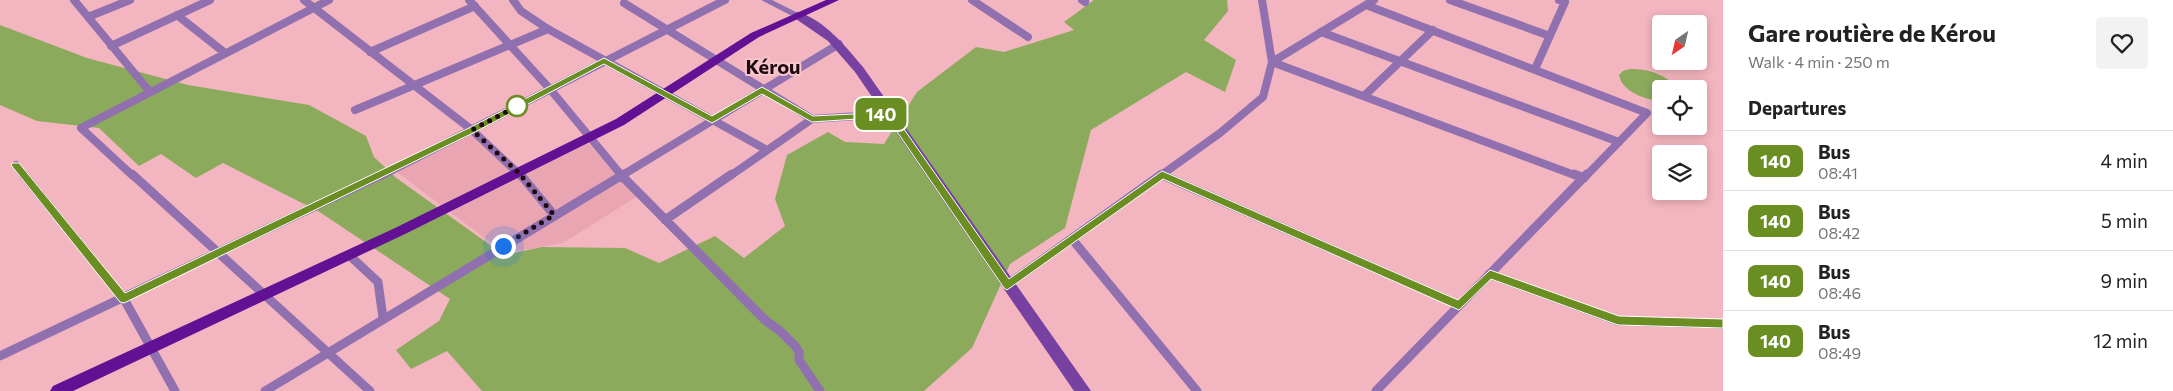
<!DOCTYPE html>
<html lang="en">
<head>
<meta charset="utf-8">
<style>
  body { margin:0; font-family:Commissioner,sans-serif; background:#f2f2f2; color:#222; height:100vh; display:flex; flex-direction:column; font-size:19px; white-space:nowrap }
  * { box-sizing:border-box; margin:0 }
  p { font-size:16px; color:#767676 }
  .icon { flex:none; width:28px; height:28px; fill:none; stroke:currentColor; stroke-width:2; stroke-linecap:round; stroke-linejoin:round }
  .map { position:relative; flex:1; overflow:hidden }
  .side { display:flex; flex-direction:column; background:#fff; width:450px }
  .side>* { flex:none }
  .badge { padding:0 10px; border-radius:8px; font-size:18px; line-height:32px }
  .needle { width:32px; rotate:214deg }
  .fabs { position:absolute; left:1652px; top:15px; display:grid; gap:10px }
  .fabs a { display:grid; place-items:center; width:55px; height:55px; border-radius:5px; background:#fff; box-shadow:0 2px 8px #0003; font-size:25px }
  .you { position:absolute; width:25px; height:25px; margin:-12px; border:4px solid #fff; border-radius:50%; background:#1a73e8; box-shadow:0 0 0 8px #1a73e833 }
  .map>.badge { position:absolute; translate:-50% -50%; box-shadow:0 0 0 2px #fff }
  h2 { padding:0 25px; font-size:19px; line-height:45px }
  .round { display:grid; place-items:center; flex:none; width:52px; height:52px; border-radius:5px; background:#f2f2f2 }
  .summary { display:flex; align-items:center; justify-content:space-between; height:85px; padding:0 25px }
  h1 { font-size:24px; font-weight:700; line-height:38px }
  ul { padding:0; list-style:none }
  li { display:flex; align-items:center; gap:15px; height:60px; padding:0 25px; border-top:1px solid #e0e0e0 }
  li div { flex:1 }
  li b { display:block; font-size:19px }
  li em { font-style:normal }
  li .badge { min-width:55px; font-weight:700; text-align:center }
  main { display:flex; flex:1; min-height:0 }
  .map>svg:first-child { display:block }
</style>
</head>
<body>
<main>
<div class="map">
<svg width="1723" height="391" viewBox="0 0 1723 391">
  <rect width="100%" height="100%" fill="#f3b5c0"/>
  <path fill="#e9a5b1" d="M470,133L518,178L587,142L638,196L563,243L505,253L394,170Z"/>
  <path fill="#8baa5c" d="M1094,0H1227L1228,11L1204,40L1236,60L1225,92L1186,72L1091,130L1065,228L1010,264L972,348L924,391H482L447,351L411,369L396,350L439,321L450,299L318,211L223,163L196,178L161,154L139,166L99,128L37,121L0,105V25L87,58L188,85L309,105L366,136L374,157L395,177L504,255L542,247L625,248L659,263L715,236L744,258L785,226L775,199L787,155L828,132L845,142L884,144L917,92L976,47L1004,52L1074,30L1064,22Z
    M1630,69C1648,69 1666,74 1678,89H1661V101C1646,100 1622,92 1619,75L1623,71Z"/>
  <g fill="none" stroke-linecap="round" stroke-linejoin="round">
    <path stroke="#9170b0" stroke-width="8" d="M74,0L150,92
      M304,0L472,130L521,176
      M469,0L550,89L622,176
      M513,0L521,11L548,29L767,150
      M972,0L1028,37
      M1082,0L1085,2
      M1450,0L1550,36
      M624,3L812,119
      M1366,5L1647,113L1586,176
      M177,15L225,53
      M88,17L130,0
      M1321,32L1619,142
      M111,46L210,0
      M370,52L475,6
      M1272,62L1577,176
      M1272,62L1374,0
      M1535,69L1565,2L1559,0
      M1364,96L1433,30
      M355,110L548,29
      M16,165L24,176
      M133,176L81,128L329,0
      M381,176L725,0
      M621,176L839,44
      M730,176L812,119L889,114
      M1160,176L1220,133L1263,97L1272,62L1262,0"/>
    <path stroke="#9170b0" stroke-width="9" d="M23,174L124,299L175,391
      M132,174L370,391
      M520,174L554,215
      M620,174L765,320L780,331L796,347L799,352V360L820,391
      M1574,174L1584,178
      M1162,175L1459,305
      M665,220L732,174
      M1072,239L1197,391
      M349,255L378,282L383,318
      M1489,274L1618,321L1723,324
      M1007,285L1162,174
      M0,356L383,174
      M265,391L624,174
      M1376,391L1587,174"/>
    <path fill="#9170b0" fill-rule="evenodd" d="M761,0H772L802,15L800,17H794Z"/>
    <path fill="#7641a1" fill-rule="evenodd" d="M797,12C824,19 846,47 863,67L1091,391H1074L855,72L828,41L793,17L792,15Z"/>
    <path fill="#621094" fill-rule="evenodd" d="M826,0H839L759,37L624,125L405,234L73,391H50L53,386L395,228L616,119L751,33Z"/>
  </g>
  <path fill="#6b8e23" stroke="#fff" d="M604,58L712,116L762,87L813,116L892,112L1009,279L1162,171L1458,300L1490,270L1619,316L1723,319V328L1618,325L1491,279L1459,310L1163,179L1007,290L1004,288L887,117L812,122L762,94L712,123L604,64L475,132L124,303L120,302L11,165L12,163H19L125,293L469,128Z"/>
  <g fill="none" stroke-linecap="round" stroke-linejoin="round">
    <path stroke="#1f0a0f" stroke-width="5" stroke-dasharray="0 9" d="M503,246L554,215L519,173L472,130L519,105L517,106"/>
  </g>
  <circle fill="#fff" stroke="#6b8e23" stroke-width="2.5" cx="517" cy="106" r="10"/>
  <g text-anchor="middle" stroke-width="4" stroke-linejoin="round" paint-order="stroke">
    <g font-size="20" font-weight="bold" fill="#1f0a0f" stroke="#f8c6cf">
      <text x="773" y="74">Kérou</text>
    </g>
  </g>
</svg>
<div class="fabs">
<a><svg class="needle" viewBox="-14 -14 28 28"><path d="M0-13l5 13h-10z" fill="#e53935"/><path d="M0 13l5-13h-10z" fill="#767676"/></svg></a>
<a><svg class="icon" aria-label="locate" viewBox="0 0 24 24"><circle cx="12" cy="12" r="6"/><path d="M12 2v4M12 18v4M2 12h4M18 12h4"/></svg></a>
<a><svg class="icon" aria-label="layers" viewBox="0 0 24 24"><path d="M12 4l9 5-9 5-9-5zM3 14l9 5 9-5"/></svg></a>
</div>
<div class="you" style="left:503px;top:246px"></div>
<b class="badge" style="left:881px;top:114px;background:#6b8e23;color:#fff">140</b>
</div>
<section class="side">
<div class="summary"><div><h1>Gare routière de Kérou</h1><p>Walk · 4 min · 250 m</p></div><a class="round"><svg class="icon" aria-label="heart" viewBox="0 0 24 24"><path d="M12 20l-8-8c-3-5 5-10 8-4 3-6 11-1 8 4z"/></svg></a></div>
<h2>Departures</h2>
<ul>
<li><span class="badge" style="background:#6b8e23;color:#fff">140</span><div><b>Bus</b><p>08:41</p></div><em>4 min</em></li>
<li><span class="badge" style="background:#6b8e23;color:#fff">140</span><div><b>Bus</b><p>08:42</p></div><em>5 min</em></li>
<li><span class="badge" style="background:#6b8e23;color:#fff">140</span><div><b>Bus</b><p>08:46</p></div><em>9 min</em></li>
<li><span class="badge" style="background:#6b8e23;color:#fff">140</span><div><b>Bus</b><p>08:49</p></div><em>12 min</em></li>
</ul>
</section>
</main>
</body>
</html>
